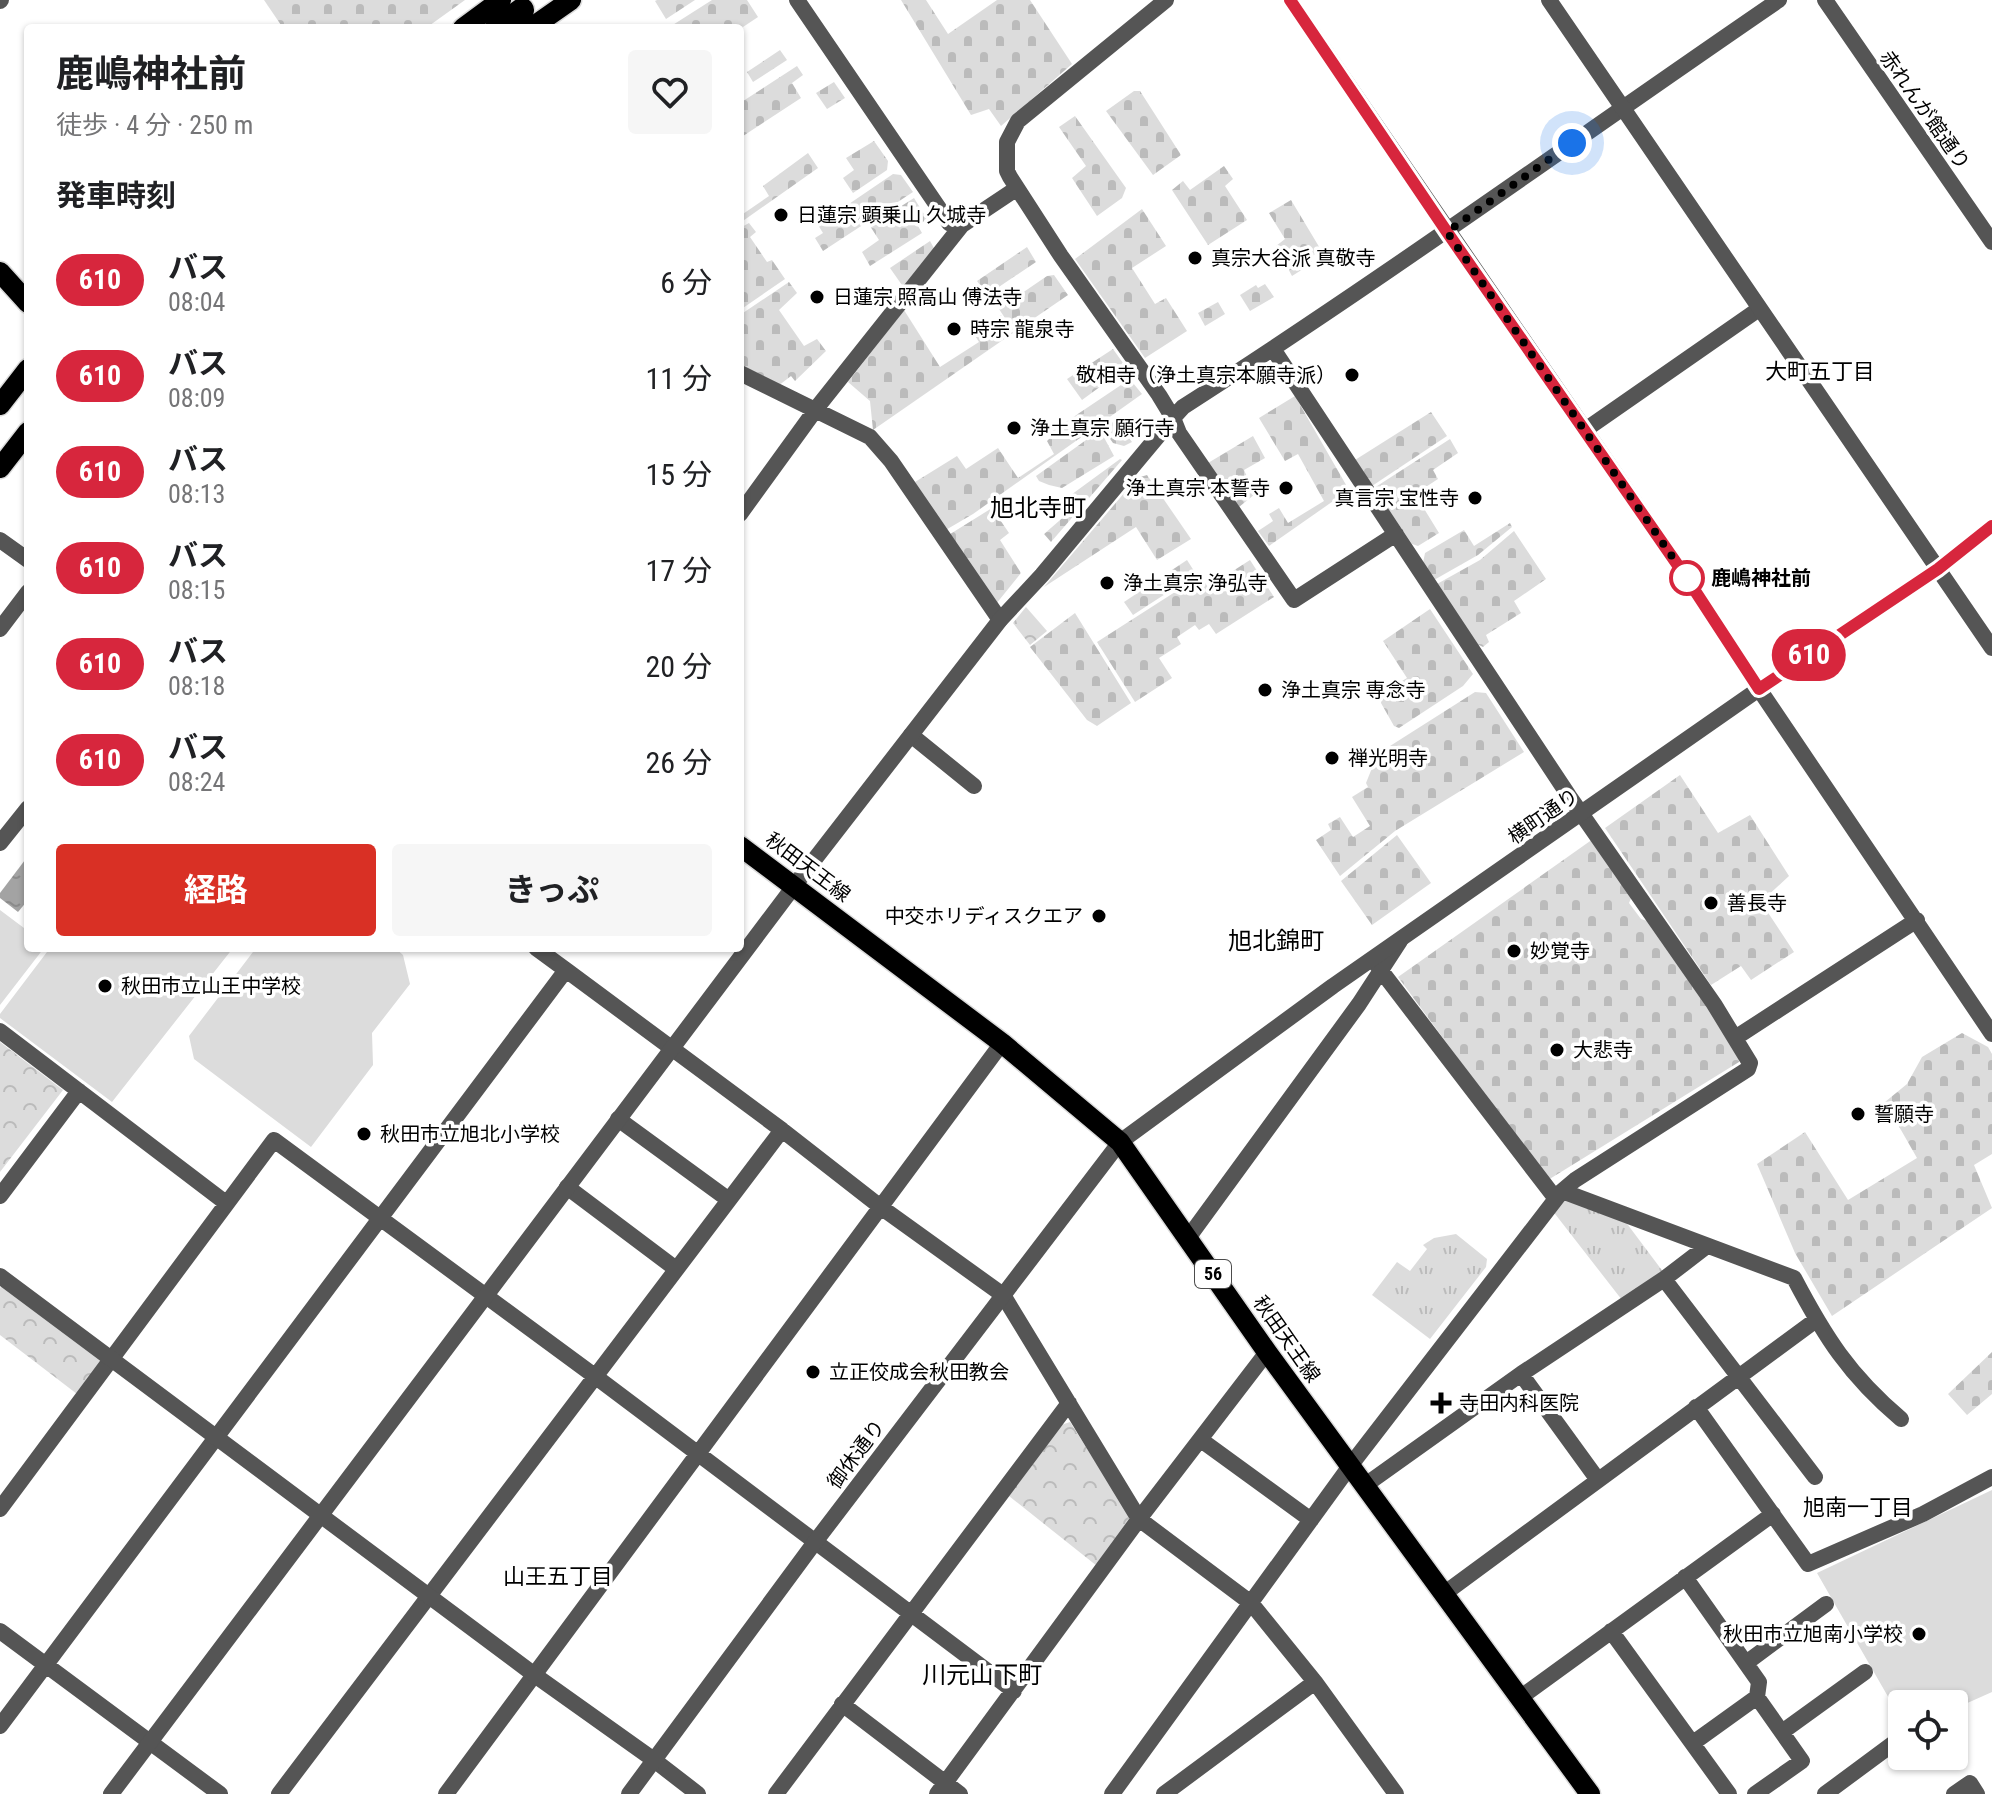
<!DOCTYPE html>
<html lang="ja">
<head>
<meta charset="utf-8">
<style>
  body { margin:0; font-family:"Roboto Condensed","Noto Sans JP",sans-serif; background:#f6f6f6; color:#202124; height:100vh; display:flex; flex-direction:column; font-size:30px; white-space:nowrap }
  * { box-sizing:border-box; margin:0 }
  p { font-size:26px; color:#757577 }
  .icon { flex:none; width:44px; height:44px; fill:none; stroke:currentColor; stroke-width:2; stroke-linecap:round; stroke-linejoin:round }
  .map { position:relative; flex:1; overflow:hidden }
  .sheet { position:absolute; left:24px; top:24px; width:720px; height:928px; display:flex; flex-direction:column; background:#fff; border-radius:8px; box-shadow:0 2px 6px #0004 }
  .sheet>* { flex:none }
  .badge { padding:0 16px; border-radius:26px; font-size:28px; line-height:52px }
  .tools { position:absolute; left:1888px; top:1690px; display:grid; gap:16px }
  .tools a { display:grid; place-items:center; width:80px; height:80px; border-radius:8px; background:#fff; box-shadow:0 2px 6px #0004; font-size:40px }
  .you { position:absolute; width:40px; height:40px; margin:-20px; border:6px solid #fff; border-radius:50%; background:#1a73e8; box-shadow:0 0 0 12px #1a73e833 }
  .map>.badge { position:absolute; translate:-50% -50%; box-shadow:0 0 0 4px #fff }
  h2 { padding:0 32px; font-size:30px; line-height:72px }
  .round { display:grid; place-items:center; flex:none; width:84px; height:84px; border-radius:8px; background:#f6f6f6 }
  .headline { display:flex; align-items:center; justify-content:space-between; height:136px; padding:0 32px }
  h1 { font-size:38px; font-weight:700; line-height:60px }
  .cta { display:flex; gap:16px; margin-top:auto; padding:16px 32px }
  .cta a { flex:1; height:92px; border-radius:8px; background:#d93025; color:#fff; font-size:32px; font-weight:700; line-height:92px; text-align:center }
  .cta a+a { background:#f6f6f6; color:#202124 }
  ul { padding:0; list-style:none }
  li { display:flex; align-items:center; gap:24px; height:96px; padding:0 32px }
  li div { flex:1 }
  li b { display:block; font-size:30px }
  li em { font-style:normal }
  li .badge { min-width:88px; font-weight:700; text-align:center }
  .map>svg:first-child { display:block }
</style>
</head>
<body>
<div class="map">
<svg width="1992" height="1794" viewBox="0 0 1992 1794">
  <defs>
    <pattern id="grass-tufts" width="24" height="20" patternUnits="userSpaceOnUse" patternTransform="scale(2)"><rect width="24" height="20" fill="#dcdcdc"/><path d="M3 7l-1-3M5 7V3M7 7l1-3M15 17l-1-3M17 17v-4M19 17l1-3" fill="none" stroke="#bbb"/></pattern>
    <pattern id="forest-crowns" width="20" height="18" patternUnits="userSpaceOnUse" patternTransform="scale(2)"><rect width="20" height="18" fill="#dcdcdc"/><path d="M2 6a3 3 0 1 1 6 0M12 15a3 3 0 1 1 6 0" fill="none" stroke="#bbb"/></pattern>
    <pattern id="cemetery-stones" width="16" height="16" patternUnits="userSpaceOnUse" patternTransform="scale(2)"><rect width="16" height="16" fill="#dcdcdc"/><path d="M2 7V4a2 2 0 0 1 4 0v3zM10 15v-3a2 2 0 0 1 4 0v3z" fill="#bbb"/></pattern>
    <pattern id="water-ripples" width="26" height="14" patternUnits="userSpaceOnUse" patternTransform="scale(2)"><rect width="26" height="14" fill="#a3a3a3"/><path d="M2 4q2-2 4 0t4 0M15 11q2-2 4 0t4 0" fill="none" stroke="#8b8b8b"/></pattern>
  </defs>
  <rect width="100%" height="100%" fill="#fff"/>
  <path fill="url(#grass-tufts)" d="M1565,1194L1622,1217L1664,1273L1622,1300L1552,1210Z
    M1456,1234L1487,1259L1486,1267L1430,1339L1372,1295L1397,1262L1410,1271L1427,1249L1423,1245L1434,1238Z"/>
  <path fill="url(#forest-crowns)" d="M1026,607L1047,631L1030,645L1013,623Z
    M0,1042L63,1090L0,1172Z
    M3,1284L103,1359L77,1394L0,1335V1288Z
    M1070,1422L1128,1513L1130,1524L1097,1566L1009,1496L1061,1425Z"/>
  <path fill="url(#cemetery-stones)" d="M264,0H465L426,28H283Z
    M657,0H695L666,19L655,1Z
    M712,0H747L758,17L740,29L668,28Z
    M901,0H926L948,34L997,0H1030L1072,64L1001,126L989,109L971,115Z
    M780,50L787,60L753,82L747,72Z
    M797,66L803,75L792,83L801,98L740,138V103Z
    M834,82L845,98L827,109L816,93Z
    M1134,91H1140L1181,155L1153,175L1106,111Z
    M1075,116L1126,188L1122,198L1097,216L1072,178L1086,166L1059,127Z
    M874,141L888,161L887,170L853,193L843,178L854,170L846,158Z
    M808,153L818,168L740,223V216L769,196L763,186Z
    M1224,166L1233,179L1225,186L1247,220L1208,245L1172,190L1183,181L1190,190Z
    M893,174L901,175L913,192L823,251L815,238L823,233L818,225Z
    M914,198L927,219L918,226L922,233L870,266L862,252L879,240L870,226Z
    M1291,200L1321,250L1312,256L1311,264L1292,276L1276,246L1285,239L1269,213Z
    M1142,209L1166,246L1132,268L1155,304L1166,298L1187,331L1145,358L1075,259Z
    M749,223L756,232L750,237L767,262L772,260L785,279L740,310V228Z
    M930,241L935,250L904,288L890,268Z
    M1027,247L1036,262L987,295L977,281Z
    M1054,275L1068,295L1014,332L999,309L1047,276Z
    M789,282L797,293L779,310L804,346L817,339L826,351L795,381L791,376L778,386L740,365V315Z
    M1265,284L1274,297L1250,311L1240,295L1256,285L1258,288Z
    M1218,302L1225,314L1205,326L1198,313Z
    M904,310L940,367L979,342L974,334L1001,315L1013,333L873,430L870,401L848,382Z
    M1113,349L1123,363L1112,378L1082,400L1067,379Z
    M1124,383H1133L1142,394L973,514L944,531L915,482L957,456L966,469L998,448L1018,478L1054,454L1047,441L1050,438L1048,434Z
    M1295,396L1349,490L1269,546L1258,531L1273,521L1269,514L1279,508L1288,523L1324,501L1298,454L1285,461L1259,418Z
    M1431,412L1447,436L1372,486L1355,460Z
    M1116,420L1132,442L1124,446L1113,443L1103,429Z
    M1100,430L1114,456L1062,488L1049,485L1039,481L1036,476Z
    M1253,436L1265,458L1244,470L1255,494L1239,507L1208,463Z
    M1450,439L1458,453L1433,470L1438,479L1415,494L1439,533L1418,546L1412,544L1374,488Z
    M1120,459L1122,460L1051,542L1044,534L1067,514L1060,503Z
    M1147,475L1191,539L1157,560L1136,527L1044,587L1137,478Z
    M992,508L1009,533L1000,540L1021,573L996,604L947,536Z
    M1510,523L1512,527L1478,555L1434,580L1423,563L1425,553L1464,530L1474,546Z
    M1514,531L1546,579L1514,601L1521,613L1486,635L1489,642L1483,647L1477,644L1437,584L1480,560Z
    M1187,560L1196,574L1133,615L1124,602Z
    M1250,560L1274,597L1216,634L1209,624L1199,630L1195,625L1177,637L1181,644L1159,658L1172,678L1135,702L1097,642L1200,576L1208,587Z
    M1430,609L1473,674L1463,686L1399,728L1394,726L1381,703L1382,693L1407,678L1383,641Z
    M1075,613L1131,703L1097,726L1087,720L1030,647Z
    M1475,692L1486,693L1524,752L1395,831L1340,876L1316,840L1331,830L1328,824L1340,817L1353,837L1370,826L1352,797L1368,787L1366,783L1372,768L1368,760Z
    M1680,775L1718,833L1750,815L1789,876L1761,902L1794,952L1751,980L1741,966L1711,985L1605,828Z
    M1397,835L1431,883L1372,925L1341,881Z
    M1593,839L1632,896L1629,903L1641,919L1650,922L1740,1056L1739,1062L1548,1180L1398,977Z
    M1962,1033L1988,1047L1992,1054V1154L1974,1165L1992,1208L1832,1316L1795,1253L1757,1164L1805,1132L1848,1200L1917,1158L1885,1102L1907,1084L1922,1057Z
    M1992,1352V1394L1967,1415L1948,1394Z"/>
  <path fill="#dcdcdc" d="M0,910L28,931V948H44L0,1005Z
    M50,948H233L112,1102L0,1018V1014Z
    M256,948H395L403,955L410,984L372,1033L373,1065L311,1147L194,1059L189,1036Z
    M1992,1490V1692L1954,1709V1704H1902V1721L1817,1573Z"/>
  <path fill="url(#water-ripples)" d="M28,856V900L18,912L0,898V893Z"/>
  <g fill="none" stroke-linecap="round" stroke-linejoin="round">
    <defs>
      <path id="primary" d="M463,28L501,0
        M531,28L571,0
        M0,272L28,303
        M0,405L28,369
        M0,468L28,432
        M740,846L1002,1043L1120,1142L1267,1352L1590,1794"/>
      <path id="motorway" d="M497,28L522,10"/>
    </defs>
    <use href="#primary" stroke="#dbdbdb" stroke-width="23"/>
    <use href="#motorway" stroke="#dbdbdb" stroke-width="27"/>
    <path stroke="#555" stroke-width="16" d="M797,0L949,223L955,226L962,225L1016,189
      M1166,0L1018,121L1007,142V171L1010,177L1061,256L1159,395L1173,418L1179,433L1294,600L1396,534
      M740,373L870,437L891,461L1000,620
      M1173,418L1183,407C1386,277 1580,136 1779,0
      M1585,430L1759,309
      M740,514L819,405L962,225
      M0,540L28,560
      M1938,569L1992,648
      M0,629L28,592
      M1759,689L1992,1034
      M911,735L974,786
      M0,843L28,808
      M536,948L566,970
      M1376,964L1556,1199
      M0,1031L226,1203
      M1735,1038L1917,920
      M618,1119L729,1200
      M567,1187L676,1269
      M1562,1191L1794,1278C1825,1337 1849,1375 1901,1419
      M0,1196L79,1091
      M1188,1238L1359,1004L1400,941
      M1664,1279L1815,1477
      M1521,1374L1598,1480
      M1696,1407L1808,1564L1923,1514L1992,1477
      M1201,1440L1311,1520
      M1364,1486L1521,1374L1664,1279L1707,1246
      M0,1509L274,1140L596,1377L1014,1691
      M1685,1577L1759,1682L1757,1697
      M1445,1593L1816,1320
      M0,1631L220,1794
      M1611,1631L1729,1794
      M1746,1663L1826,1604
      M1521,1697L1773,1514
      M842,1704L960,1794
      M0,1726L566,970L782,1130L882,1208L1003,1295L1139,1519L1251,1603L1315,1682L1396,1794
      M1782,1732L1865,1672
      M1693,1743L1757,1697L1802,1761L1755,1794
      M654,1760L698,1794
      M279,1794L782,1130
      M446,1794L1002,1043
      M776,1794L1069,1403
      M937,1794L1139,1519L1267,1352
      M1112,1794L1350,1466L1562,1191L1575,1180L1748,1069L1750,1063L1714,1004L1569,796L1273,349
      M1164,1794L1315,1682
      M1825,1794L1902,1737
      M1954,1794L1970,1783L1977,1794"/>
    <path stroke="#555" stroke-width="16" d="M1290,0L1686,577L1759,689
      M1549,0L1938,569
      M1825,0L1992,242
      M0,1L1,0
      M0,1276L536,1676L654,1760
      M111,1794L804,873L1000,620L1042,575L1173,418
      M629,1794L815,1542L1120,1142L1333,986L1759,689L1938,569L1992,526"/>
    <use href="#primary" stroke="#000" stroke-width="20"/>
    <use href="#motorway" stroke="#000" stroke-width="24"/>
  </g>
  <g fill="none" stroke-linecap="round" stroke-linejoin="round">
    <defs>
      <path id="line" d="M1290,0L1447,232L1686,577L1759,689L1938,569L1992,526"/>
    </defs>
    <use href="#line" stroke="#fff" stroke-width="18"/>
    <use href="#line" stroke="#d7263d" stroke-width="12"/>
    <path stroke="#000" stroke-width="8" stroke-dasharray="0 14.4" d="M1572,143L1447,232L1687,578"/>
  </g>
  <g fill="#000" stroke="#fff" stroke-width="3">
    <circle cx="781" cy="215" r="8"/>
    <circle cx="1195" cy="258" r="8"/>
    <circle cx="817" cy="297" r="8"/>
    <circle cx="954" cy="329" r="8"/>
    <circle cx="1352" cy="375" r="8"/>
    <circle cx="1014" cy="428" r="8"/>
    <circle cx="1286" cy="488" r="8"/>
    <circle cx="1475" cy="498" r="8"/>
    <circle cx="1107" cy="583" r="8"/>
    <circle cx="1265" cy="690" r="8"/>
    <circle cx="1332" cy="758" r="8"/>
    <circle cx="1711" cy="903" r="8"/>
    <circle cx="1099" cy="916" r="8"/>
    <circle cx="1514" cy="951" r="8"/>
    <circle cx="105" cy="986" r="8"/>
    <circle cx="1557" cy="1050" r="8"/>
    <circle cx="1858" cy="1114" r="8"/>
    <circle cx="364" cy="1134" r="8"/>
    <circle cx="813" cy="1372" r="8"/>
    <path d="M1437 1391h8v8h8v8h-8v8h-8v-8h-8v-8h8z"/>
    <circle cx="1919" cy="1634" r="8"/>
  </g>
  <circle fill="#fff" stroke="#d7263d" stroke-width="4" cx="1687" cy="578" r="16"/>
  <g text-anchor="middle" stroke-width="7" stroke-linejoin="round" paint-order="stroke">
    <rect fill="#fff" stroke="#4c4c4c" stroke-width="2" x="1195" y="1260" width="36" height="28" rx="6"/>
    <g font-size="18" font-weight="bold" fill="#000">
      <text x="1213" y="1280">56</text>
    </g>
    <g font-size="20" fill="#000" stroke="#fff">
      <text transform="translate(1925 110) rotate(55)" y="7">赤れんが館通り</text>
      <text transform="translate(1543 816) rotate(-35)" y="7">横町通り</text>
      <text transform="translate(808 867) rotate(37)" y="7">秋田天王線</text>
      <text transform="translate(1287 1339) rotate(55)" y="7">秋田天王線</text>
      <text transform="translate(856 1454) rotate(-53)" y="7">御休通り</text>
    </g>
    <g font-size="20" fill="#000" stroke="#fff" text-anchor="start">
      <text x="797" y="222">日蓮宗 顕乗山 久城寺</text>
      <text x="1211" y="265">真宗大谷派 真敬寺</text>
      <text x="833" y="304">日蓮宗 照高山 傅法寺</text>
      <text x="970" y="336">時宗 龍泉寺</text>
      <text x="1336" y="382" text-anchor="end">敬相寺（浄土真宗本願寺派）</text>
      <text x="1030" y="435">浄土真宗 願行寺</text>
      <text x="1270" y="495" text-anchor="end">浄土真宗 本誓寺</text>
      <text x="1459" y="505" text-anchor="end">真言宗 宝性寺</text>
      <text x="1123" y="590">浄土真宗 浄弘寺</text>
      <text x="1281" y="697">浄土真宗 専念寺</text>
      <text x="1348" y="765">禅光明寺</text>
      <text x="1727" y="910">善長寺</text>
      <text x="1083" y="923" text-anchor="end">中交ホリディスクエア</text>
      <text x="1530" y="958">妙覚寺</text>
      <text x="121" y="993">秋田市立山王中学校</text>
      <text x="1573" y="1057">大悲寺</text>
      <text x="1874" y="1121">誓願寺</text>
      <text x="380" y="1141">秋田市立旭北小学校</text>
      <text x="829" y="1379">立正佼成会秋田教会</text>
      <text x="1459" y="1410">寺田内科医院</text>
      <text x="1903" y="1641" text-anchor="end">秋田市立旭南小学校</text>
    </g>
    <g font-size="20" font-weight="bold" fill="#000" stroke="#fff" text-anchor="start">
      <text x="1711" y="585">鹿嶋神社前</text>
    </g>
    <g font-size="22" fill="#000" stroke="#fff">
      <text x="1820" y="379">大町五丁目</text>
      <text x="1858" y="1515">旭南一丁目</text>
      <text x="558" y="1584">山王五丁目</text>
    </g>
    <g font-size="24" fill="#000" stroke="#fff">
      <text x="1038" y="516">旭北寺町</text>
      <text x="1276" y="949">旭北錦町</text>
      <text x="982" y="1683">川元山下町</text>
    </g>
  </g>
</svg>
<div class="tools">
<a><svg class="icon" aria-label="locate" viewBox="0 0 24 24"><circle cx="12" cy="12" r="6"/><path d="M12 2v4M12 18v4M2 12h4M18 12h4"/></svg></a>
</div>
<div class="you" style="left:1572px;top:143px"></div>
<b class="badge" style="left:1809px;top:655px;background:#d7263d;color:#fff">610</b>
<section class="sheet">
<div class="headline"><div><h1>鹿嶋神社前</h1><p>徒歩 · 4 分 · 250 m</p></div><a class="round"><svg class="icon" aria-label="heart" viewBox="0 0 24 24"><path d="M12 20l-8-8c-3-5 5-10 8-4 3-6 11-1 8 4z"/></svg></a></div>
<h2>発車時刻</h2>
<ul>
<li><span class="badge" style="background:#d7263d;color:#fff">610</span><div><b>バス</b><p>08:04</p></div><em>6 分</em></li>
<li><span class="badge" style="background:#d7263d;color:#fff">610</span><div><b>バス</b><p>08:09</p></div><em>11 分</em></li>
<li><span class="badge" style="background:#d7263d;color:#fff">610</span><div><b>バス</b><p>08:13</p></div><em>15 分</em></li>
<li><span class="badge" style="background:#d7263d;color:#fff">610</span><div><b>バス</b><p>08:15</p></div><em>17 分</em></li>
<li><span class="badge" style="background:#d7263d;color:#fff">610</span><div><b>バス</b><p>08:18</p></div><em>20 分</em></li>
<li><span class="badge" style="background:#d7263d;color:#fff">610</span><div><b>バス</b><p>08:24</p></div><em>26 分</em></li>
</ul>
<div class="cta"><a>経路</a><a>きっぷ</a></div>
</section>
</div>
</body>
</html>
